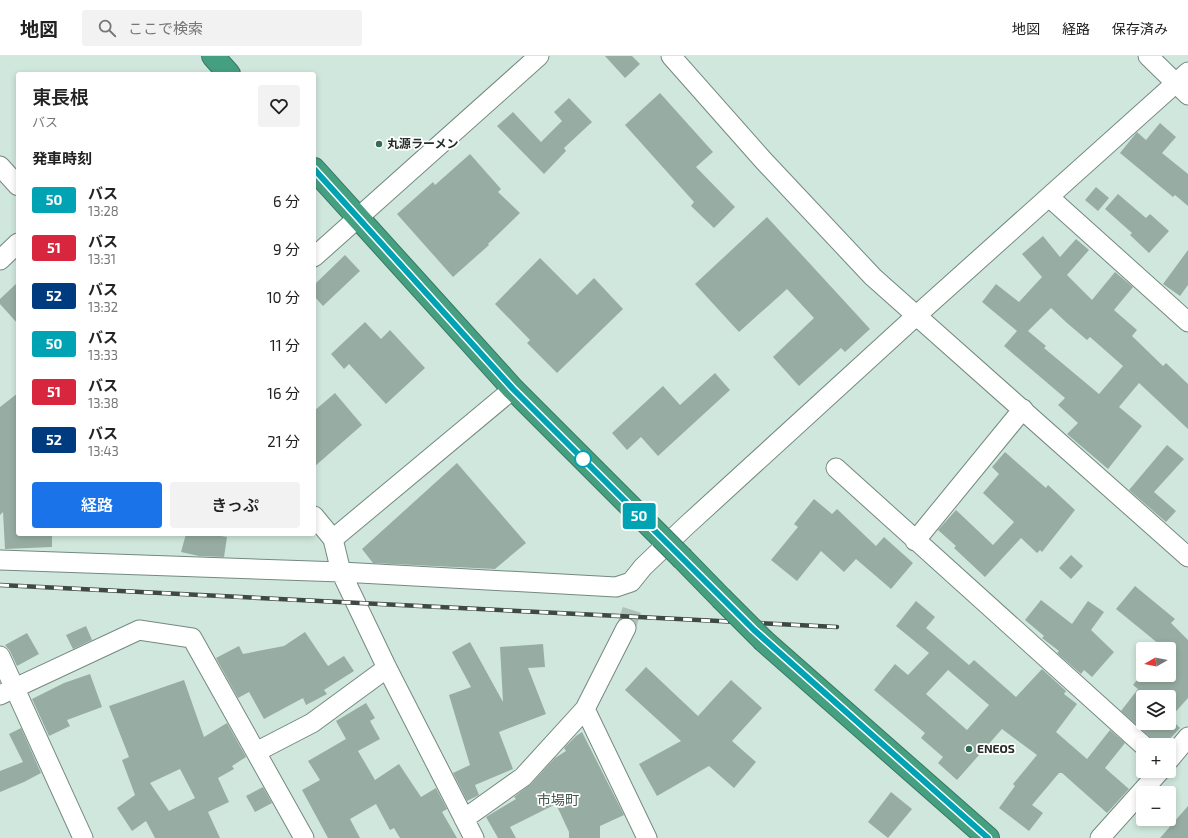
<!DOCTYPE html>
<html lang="ja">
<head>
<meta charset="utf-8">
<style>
  body { margin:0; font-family:"Exo 2","Noto Sans JP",sans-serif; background:#f2f2f2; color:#222; height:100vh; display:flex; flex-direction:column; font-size:15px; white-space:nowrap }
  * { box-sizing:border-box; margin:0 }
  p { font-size:13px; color:#767676 }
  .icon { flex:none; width:22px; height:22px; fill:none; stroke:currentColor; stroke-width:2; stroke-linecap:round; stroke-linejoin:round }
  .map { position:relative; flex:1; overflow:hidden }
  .sheet { position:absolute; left:16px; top:16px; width:300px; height:464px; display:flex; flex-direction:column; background:#fff; border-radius:4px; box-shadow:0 2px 6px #0003 }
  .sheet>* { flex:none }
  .badge { padding:0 8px; border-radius:3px; font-size:14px; line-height:26px }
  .needle { width:26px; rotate:261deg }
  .fabs { position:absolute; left:1136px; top:586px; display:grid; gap:8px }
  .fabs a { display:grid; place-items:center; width:40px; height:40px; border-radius:4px; background:#fff; box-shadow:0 2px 6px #0003; font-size:20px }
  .map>.badge { position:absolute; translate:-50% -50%; box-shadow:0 0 0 2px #fff }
  h2 { padding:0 16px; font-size:15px; line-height:36px }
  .round { display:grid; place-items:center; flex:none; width:42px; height:42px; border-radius:4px; background:#f2f2f2 }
  .headline { display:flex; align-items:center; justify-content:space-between; height:68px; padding:0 16px }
  h1 { font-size:19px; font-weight:600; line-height:30px }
  .action { display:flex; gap:8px; margin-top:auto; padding:8px 16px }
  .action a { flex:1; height:46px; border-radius:4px; background:#1a73e8; color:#fff; font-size:16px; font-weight:600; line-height:46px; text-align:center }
  .action a+a { background:#f2f2f2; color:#222 }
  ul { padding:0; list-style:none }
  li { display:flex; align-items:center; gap:12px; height:48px; padding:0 16px }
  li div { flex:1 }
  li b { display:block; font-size:15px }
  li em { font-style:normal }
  li .badge { min-width:44px; font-weight:700; text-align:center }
  header { display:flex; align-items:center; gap:24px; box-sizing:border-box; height:56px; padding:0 20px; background:#fff; border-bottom:1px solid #e0e0e0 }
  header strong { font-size:19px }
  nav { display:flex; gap:22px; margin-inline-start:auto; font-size:14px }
  .search { width:280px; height:36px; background:#f2f2f2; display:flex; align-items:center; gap:10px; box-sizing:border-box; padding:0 14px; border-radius:4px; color:#767676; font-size:15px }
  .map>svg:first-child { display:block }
</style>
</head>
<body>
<header>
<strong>地図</strong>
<div class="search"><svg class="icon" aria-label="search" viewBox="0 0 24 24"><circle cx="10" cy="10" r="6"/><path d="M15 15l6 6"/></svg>ここで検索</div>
<nav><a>地図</a><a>経路</a><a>保存済み</a></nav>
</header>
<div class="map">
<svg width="1188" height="782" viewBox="0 0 1188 782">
  <rect width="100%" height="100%" fill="#d0e7dd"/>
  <path fill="#97ada3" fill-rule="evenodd" d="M605,0H632L640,8L625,22Z
    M660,37L713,96L696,111L735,151L714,172L691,150L694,146L625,69Z
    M569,42L592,66L564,92L566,95L544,118L497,70L513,56L541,86L562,65L554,56Z
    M1160,67L1176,81L1162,97L1188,118V150L1175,139L1173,141L1120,97L1137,76L1146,84Z
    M470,98L501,133L498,136L520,157L488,188L489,189L453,221L397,158L433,126L435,129Z
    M1096,131L1109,142L1098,155L1085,144Z
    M1118,138L1146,162L1150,158L1169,175L1149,197L1130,179L1132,177L1105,153Z
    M767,161L870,273L845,296L841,292L799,330L773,301L814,262L787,233L739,276L695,228Z
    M1043,180L1060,201L1076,183L1089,194L1067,219L1092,244L1115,216L1133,231L1114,254L1137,274L1132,280L1163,310L1166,307L1188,328V373L1139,327L1119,351L1142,370L1108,413L1067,378L1078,367L1058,349L1065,342L1004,290L1017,275L982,246L996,228L1019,246L1042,221L1022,198ZM1051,252L1067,267L1087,284L1090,281L1123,310L1099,338L1044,292L1046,290L1028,275Z
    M1188,194V229L1180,240L1163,228Z
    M345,199L360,215L323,250L314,240V229Z
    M540,202L577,239L594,222L623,253L557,317L527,287L530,284L495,248Z
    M18,226V268L0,248V243Z
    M365,266L381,283L390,274L425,312L386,348L349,308L344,313L331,298Z
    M715,317L730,334L658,400L641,381L627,394L612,377L663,330L680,349Z
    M18,337V478H52V491L5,493L3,456L0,459V351Z
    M335,337L362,369L314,411V355Z
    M1167,389L1184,403L1154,436L1176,455L1166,466L1129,434Z
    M1005,396L1046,432L1048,429L1075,454L1042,496L1040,494L1037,497L1021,482L985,521L954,492L956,490L938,474L956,454L993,489L1014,466L983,437L999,418L992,411Z
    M457,407L526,487L495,513L373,507L362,493Z
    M814,443L832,458L837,453L876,490L884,481L913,507L891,533L856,503L844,516L821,495L797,525L771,504L798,471L794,468Z
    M186,478H208L227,481L224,501L199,500L181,496Z
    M1071,499L1083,510L1071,523L1059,512Z
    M1135,530L1175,563L1171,567L1188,584V642L1170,662L1180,672L1164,689H1154L1150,681L1121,655L1138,633L1133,629L1141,619H1169V593H1165L1116,553ZM1143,641H1169V667H1143Z
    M1041,544L1072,568L1088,545L1104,556L1091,574L1114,596L1092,621L1084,614L1081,618L1057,597L1059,595L1042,582L1044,580L1025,564Z
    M916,545L935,561L926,572L969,609L974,604L1016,641L1042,613L1066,635L1064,638L1077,648L1056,676L1087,703L1110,674L1125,687L1105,712L1129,733L1107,757L1062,717H1059L1032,749L1043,757L1029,775L999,752L1015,730L1013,728L1037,699L1002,673L957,724L938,707L943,701L921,682L925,677L874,634L895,608L908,619L929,597L896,570ZM948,614L989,649L967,674L926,638Z
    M86,570L92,584L73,593L66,579Z
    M305,576L328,610L344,600L354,615L324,634L327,638L306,649L303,642L264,663L249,636L238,642L216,602L239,590L243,598L284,590Z
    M27,577L39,598L17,610L10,595L5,589Z
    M470,586L503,646L500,591L543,588L545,611L528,612L546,658L499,676L513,713L475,729L479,739L467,745L453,717L470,709L449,639L471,631L452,596Z
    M646,611L698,660L731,624L762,652L732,685L756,706L734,732L709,710L657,740L639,708L681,685L625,634Z
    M90,618L102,651L67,664L70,670L49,680L32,643L64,627Z
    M184,624L204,681L227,667L246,701L232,710L234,713L218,722L229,746L208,756L220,782H155L146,765L132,775L117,752L135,739L122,704L129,701L109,650ZM180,713L195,742L169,755L150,727Z
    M366,647L375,662L370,665L380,683L358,695L375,724L399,708L421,741L436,732L447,753L442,756L457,782H400L394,772L390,774L376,748L350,763L360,782H328L302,734L320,724L308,705L346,683L336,665Z
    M21,672L41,717L24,726L0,736V715L23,706L9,678Z
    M582,676L624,759L600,770V782H569V776L556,748L510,771L516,782H498L486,761L516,743L514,741L531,728L555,702L566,695L564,692L576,680Z
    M263,731L272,747L255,756L246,740Z
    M891,736L912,753L888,782L868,766Z
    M1188,750V782H1160Z"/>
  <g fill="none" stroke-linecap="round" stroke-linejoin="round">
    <path stroke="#aec2b9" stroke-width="19" stroke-dasharray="19 10" stroke-linecap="butt" d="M626,572L634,547"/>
    <defs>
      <path id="street" d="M671,0L763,104L873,221L1188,501
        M1148,0L1188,39
        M0,110L18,130
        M1049,141L1188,266
        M314,201L539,0
        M0,204L18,187
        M836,412L1143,689
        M314,460L333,483L341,516L387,612L474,782
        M333,483L513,333
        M915,485L1023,353
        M0,504L341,516L616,531L631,526L643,511L686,470L917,259L1188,16
        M0,600L83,782
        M0,639L139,574L192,582L304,782
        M585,653L647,782
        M256,696L312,667L387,612
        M1169,704L1188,681
        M464,763L523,721L585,653L626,572
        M1100,782L1160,715"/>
      <path id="highway" d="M213,0L229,18
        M314,113L513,333L661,481
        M683,503L721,542
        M764,585L988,782"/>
    </defs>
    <use href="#street" stroke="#748980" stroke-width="21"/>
    <use href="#highway" stroke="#397762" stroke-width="24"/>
    <use href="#street" stroke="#fff" stroke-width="19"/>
    <use href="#highway" stroke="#459f81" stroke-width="22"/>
    <defs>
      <path id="rail" d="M0,529L837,571"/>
    </defs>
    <use href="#rail" stroke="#3e4944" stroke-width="4.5"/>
    <use href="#rail" stroke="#fff" stroke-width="3" stroke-dasharray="9" stroke-linecap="butt"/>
    <defs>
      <path id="highway-bridge" d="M661,481L683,503
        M721,542L764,585"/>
    </defs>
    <use href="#highway-bridge" stroke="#397762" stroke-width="24" stroke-linecap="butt"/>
    <use href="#highway-bridge" stroke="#459f81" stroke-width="22"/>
  </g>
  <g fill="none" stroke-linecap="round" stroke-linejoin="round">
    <defs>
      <path id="line" d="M314,113L513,333L754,574L988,782"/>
    </defs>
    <use href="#line" stroke="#fff" stroke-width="9"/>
    <use href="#line" stroke="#00a3b4" stroke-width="6"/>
  </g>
  <g fill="#316d58" stroke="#fff" stroke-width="1.5">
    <circle cx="379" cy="88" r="4"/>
    <circle cx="969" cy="693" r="4"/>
  </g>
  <circle fill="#fff" stroke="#00a3b4" stroke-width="2" cx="583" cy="403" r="8"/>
  <g text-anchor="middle" stroke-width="3.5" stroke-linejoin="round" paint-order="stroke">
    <g font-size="12" font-weight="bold" fill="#242d29" stroke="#fff" text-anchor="start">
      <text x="387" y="92">丸源ラーメン</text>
      <text x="977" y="697">ENEOS</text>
    </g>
    <g font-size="14" fill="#455850" stroke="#fff">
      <text x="558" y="749">市場町</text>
    </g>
  </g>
</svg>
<div class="fabs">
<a><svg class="needle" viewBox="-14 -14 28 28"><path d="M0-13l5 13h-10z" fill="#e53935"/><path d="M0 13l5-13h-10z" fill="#767676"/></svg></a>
<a><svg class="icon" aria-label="layers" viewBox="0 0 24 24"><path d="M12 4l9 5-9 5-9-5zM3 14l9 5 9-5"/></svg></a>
<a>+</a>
<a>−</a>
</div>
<b class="badge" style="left:639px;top:460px;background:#00a3b4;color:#fff">50</b>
<section class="sheet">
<div class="headline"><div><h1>東長根</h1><p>バス</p></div><a class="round"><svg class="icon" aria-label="heart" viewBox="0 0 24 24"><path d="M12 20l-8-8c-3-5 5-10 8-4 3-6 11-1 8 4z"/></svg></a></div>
<h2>発車時刻</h2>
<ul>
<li><span class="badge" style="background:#00a3b4;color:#fff">50</span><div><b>バス</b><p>13:28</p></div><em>6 分</em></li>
<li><span class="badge" style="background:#d7263d;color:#fff">51</span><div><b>バス</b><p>13:31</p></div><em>9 分</em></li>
<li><span class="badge" style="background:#003b80;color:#fff">52</span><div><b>バス</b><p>13:32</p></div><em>10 分</em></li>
<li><span class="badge" style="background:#00a3b4;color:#fff">50</span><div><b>バス</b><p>13:33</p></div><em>11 分</em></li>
<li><span class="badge" style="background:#d7263d;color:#fff">51</span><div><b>バス</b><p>13:38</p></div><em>16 分</em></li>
<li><span class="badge" style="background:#003b80;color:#fff">52</span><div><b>バス</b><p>13:43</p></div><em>21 分</em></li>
</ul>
<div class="action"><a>経路</a><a>きっぷ</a></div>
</section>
</div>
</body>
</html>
